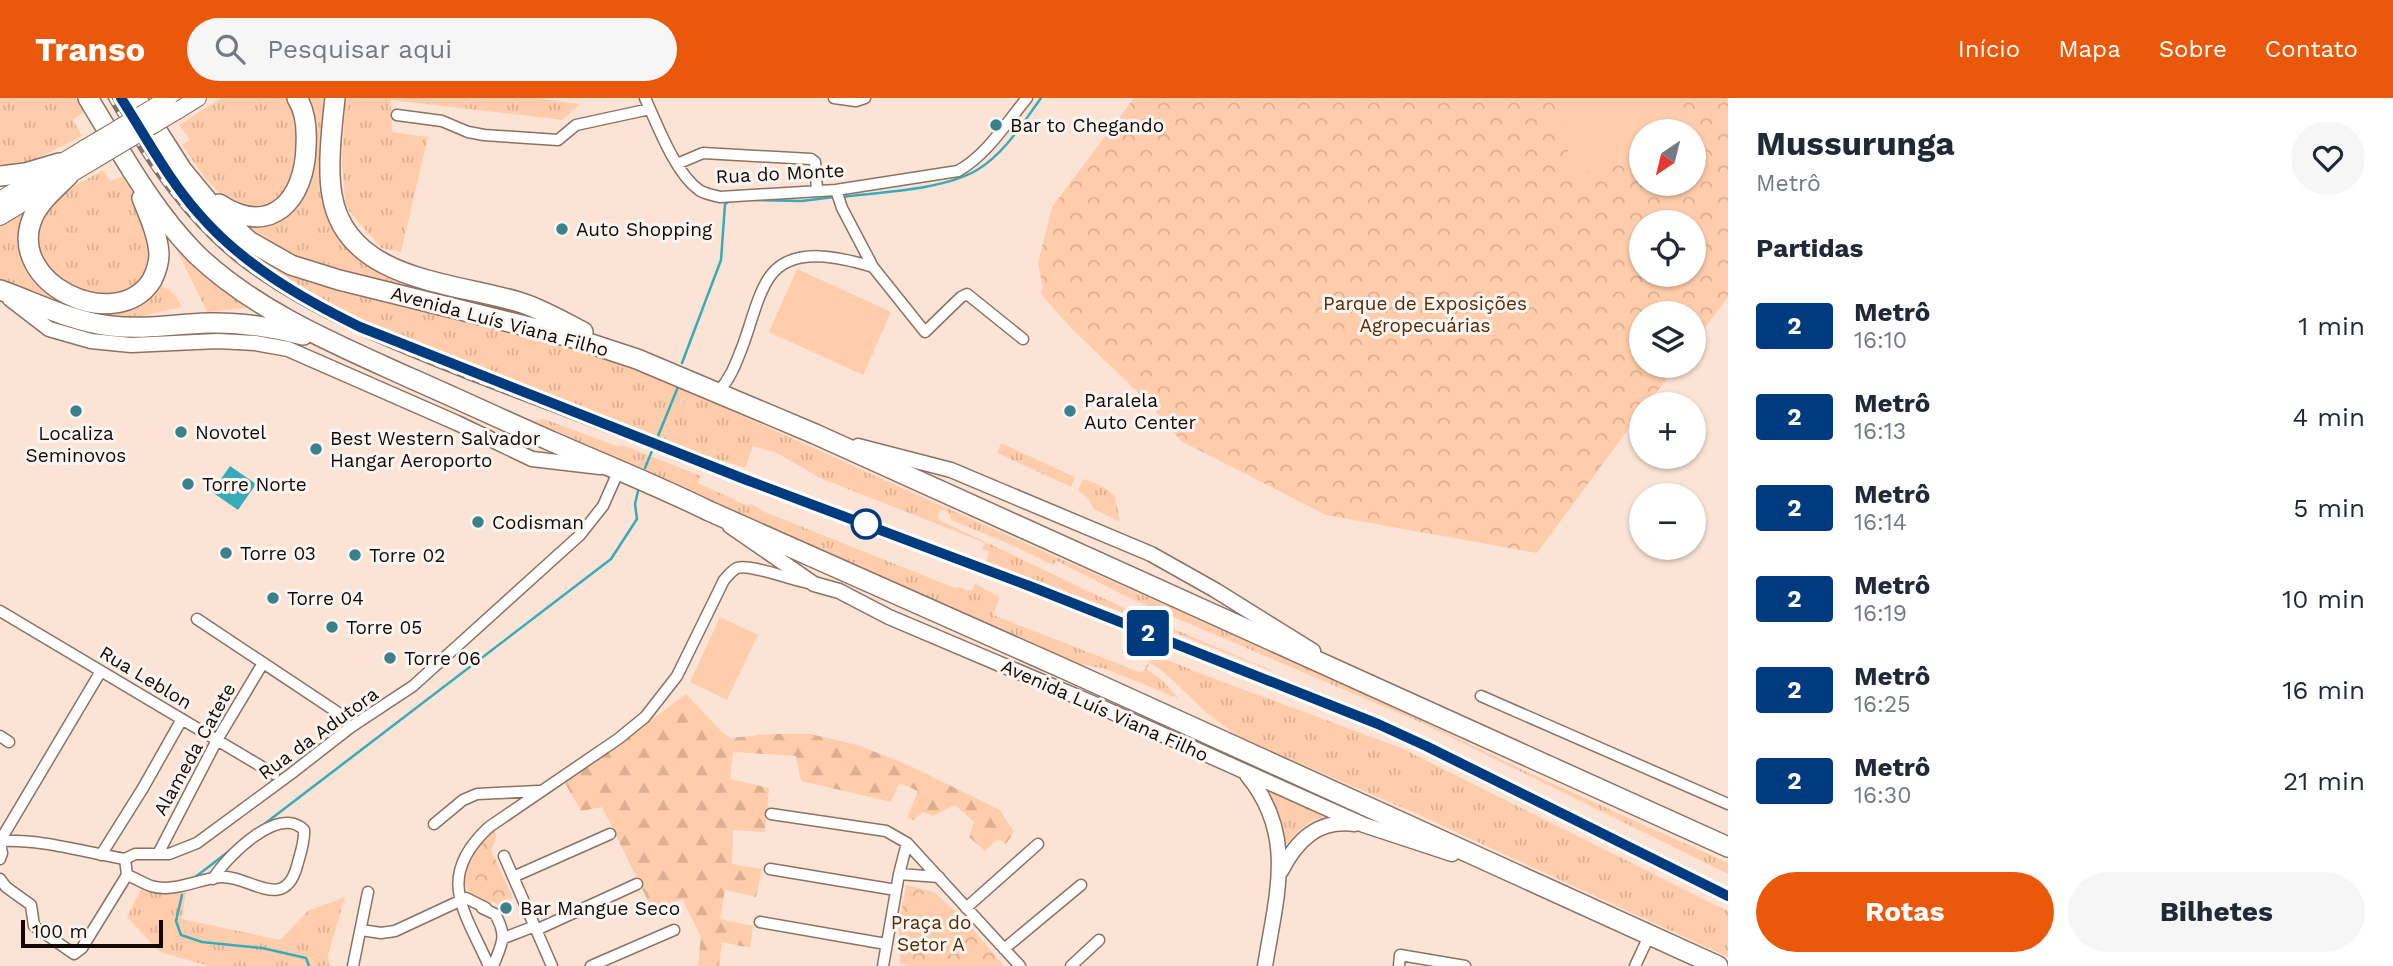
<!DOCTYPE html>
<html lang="pt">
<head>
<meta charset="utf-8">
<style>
  body { margin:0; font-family:"Work Sans",sans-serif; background:#f6f6f7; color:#1f2937; height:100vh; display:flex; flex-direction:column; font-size:26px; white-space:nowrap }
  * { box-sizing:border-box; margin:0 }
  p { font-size:23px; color:#747a83 }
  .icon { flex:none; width:38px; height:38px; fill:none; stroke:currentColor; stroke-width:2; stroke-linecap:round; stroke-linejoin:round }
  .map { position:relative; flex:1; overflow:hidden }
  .drawer { display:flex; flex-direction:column; background:#fff; width:665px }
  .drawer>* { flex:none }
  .badge { padding:0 14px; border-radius:5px; font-size:24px; line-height:46px }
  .needle { width:46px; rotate:215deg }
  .buttons { position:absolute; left:1629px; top:21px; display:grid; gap:14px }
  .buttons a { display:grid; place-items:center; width:77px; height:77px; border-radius:50%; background:#fff; box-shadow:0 2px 5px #0004; font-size:35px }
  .scale { position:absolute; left:21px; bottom:18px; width:142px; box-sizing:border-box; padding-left:7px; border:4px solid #120904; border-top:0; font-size:19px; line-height:24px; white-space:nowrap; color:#120904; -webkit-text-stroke:5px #fbf5f1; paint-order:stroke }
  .map>.badge { position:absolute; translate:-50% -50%; box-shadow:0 0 0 4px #fff }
  h2 { padding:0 28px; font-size:26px; line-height:63px }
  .round { display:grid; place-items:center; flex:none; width:74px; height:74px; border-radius:37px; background:#f6f6f7 }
  .overview { display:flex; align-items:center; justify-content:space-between; height:119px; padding:0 28px }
  h1 { font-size:33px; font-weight:700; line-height:52px }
  .button { display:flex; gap:14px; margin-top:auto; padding:14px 28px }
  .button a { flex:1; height:80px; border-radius:42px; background:#ea580c; color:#fff; font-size:28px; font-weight:700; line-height:80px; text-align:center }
  .button a+a { background:#f6f6f7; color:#1f2937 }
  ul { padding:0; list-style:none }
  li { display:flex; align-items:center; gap:21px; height:91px; padding:0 28px }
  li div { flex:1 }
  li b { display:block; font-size:26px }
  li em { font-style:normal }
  li .badge { min-width:77px; font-weight:700; text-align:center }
  header { display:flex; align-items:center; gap:42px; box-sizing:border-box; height:98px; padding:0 35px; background:#ea580c; color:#fff }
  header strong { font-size:33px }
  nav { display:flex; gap:38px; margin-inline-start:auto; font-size:24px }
  .search { width:490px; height:63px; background:#f6f6f7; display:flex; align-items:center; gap:18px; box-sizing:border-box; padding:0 24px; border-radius:38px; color:#747a83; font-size:26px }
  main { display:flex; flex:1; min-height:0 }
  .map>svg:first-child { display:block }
</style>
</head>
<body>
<header>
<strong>Transo</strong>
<div class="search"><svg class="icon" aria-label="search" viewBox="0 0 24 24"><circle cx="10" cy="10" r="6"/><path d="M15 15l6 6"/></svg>Pesquisar aqui</div>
<nav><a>Início</a><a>Mapa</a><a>Sobre</a><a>Contato</a></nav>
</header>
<main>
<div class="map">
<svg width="1728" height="868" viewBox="0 0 1728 868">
  <defs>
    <pattern id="grass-tufts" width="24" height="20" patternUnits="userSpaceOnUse" patternTransform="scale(1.75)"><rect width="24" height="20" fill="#ffcdab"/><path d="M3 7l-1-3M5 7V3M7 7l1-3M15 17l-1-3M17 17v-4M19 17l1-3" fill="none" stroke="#daaf92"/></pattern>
    <pattern id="forest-firs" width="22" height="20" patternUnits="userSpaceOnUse" patternTransform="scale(1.75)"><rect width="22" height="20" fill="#ffcdab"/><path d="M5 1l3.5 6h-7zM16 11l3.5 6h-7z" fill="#daaf92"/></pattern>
    <pattern id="park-crowns" width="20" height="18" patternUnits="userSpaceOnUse" patternTransform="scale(1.75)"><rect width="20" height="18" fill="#ffcdab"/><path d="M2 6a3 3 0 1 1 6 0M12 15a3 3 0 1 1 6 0" fill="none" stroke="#daaf92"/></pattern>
  </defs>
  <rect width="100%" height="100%" fill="#fbe4d5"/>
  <path fill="url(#grass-tufts)" d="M0,0H76L84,14L73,22L82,38L25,67L0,73Z
    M221,0H290L302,28L290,94L263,111L232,108L205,80L182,47L190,42L179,27Z
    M302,0H329L325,48L361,160L511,209L514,213L325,168L289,155L242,124L291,110Z
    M345,0H535L580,6L563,22L391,2L392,34L428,39L401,154L381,150L349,113L345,104L342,63Z
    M103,72L111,83L123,78L143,113L152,145L146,184L115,201L71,192L36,160L39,118L67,92Z
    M30,110L22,145L76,205L159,188C172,191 176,198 182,209L138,219L108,222L31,197L0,182V127Z
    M173,144L256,209L207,214Z
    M255,159L281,173L310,185L574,249L638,271L1029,447L1348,587L1525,673L1728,765V776L1422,625L1129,500L1057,463L1052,467L1012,447L951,422L950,417L945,412L940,413L938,417L939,422L1124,510L1292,581L1122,514L986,465L989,453L982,451L985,445L820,380L777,355L753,348L745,370L708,358L707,360C638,335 574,307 505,280C422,248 325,215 255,159Z
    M544,321L619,349L622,347L701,378L698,385L748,408L751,406L765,414L955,490L959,489L971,493L975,486L1000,499L993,517L1142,575L1154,556L1194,573L1401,650L1728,813V859L1419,717L1237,638L1209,617L1165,575L1150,565L1146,571L1161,581L1179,601L1106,571L1075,565L534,323Z
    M1001,345L1075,379L1071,389L997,355Z
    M1083,381L1102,388L1115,398L1120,424L1094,411L1088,401L1078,392Z
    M1261,686L1329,718C1308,720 1297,734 1284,750Z
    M142,789L186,794L182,821L280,842L308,813L345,799L328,857L329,868H209L160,854L127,819Z"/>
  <path fill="url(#forest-firs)" d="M686,596L721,633L731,640L770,636H810L857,647L906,666L1000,712L1014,734L1006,746L998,741L985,753L969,739L974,724L955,707L933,718L923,714L913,722L907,719L918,693L899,685L891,704L801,683L796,658L733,654L730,681L769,690L765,734L733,732L732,766L762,771L756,799L725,792L720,821L753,828L750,850L722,844L719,868H698L701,839L682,801L653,813L602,709L581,713L565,685Z"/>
  <path fill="url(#park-crowns)" fill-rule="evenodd" d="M1134,0H1728V199L1694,244V215H1642V268H1676L1648,306H1642L1641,314L1537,455L1326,417L1181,343L1148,304L1070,229L1040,195L1043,191L1038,165L1052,109ZM1642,33H1694V86H1642ZM1642,124H1694V177H1642Z
    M494,728L496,741L491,752L513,800L498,807L494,804L477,802L475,796L472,797C449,775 480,745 494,728Z
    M906,787L934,794L964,821L1004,868H912L900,866L899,824Z"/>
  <path fill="#ffcdab" d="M1553,0H1681L1691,33H1642L1641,58L1575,77Z
    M797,171L891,214L863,277L769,234Z
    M720,519L758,537L727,602L690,584Z
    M927,792L961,824L941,845L908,815Z"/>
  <path fill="#38abbb" d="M230,368L256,386L238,412L212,394Z"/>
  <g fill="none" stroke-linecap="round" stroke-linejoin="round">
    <path stroke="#38abbb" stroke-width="2.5" d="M841,99C881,94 943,92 977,72C1004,56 1023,25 1041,0
      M754,102L802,103L834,99
      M682,265L721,162L725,106L730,103
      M645,370L678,289
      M263,727L611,461L637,421L635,406L638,393
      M194,780L233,750
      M182,797L176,823L181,837L202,844L262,850L306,860L309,868"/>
    <defs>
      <path id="street" d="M645,0C657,26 675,75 699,92C705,96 713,97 720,99L836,92L958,73C987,57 1006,25 1027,0
        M834,0L856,3L865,0
        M397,17L442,23L468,34L484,37L558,42L576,27L650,11
        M677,66L703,55L811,61L815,64L817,92
        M836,92L842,110L873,169L925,234L961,199L967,196L1023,241
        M718,294C731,280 736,265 743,247C751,226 758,194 771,177C794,147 843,160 873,169
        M0,513L274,676
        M197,521L343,618
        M1481,598L1728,706
        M0,638L9,644
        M771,716L886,733L907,745L1020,868
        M434,726L463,702L477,696L538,693
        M0,743C43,741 83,754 125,761L135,756H169L197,745L292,675L351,629L413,588L580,437L603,408L619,372
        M0,743L101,573
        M0,745L2,755L0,761
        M158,756L217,642L263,565
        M101,757L143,690L182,621
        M504,758L552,868
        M125,761L127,777C135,780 143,785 151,788C173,795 199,781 220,779C248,776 284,816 297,768C300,757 305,743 304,732C279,706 226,759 213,781
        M770,771L896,792
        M899,776L907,745
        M513,779L610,736
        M0,781L6,789L31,807L34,828L74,856L82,850L127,777
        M482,810L495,816C508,839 502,845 493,868
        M966,810L1038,746
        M760,824L886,846
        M361,832L381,835L395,833L466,800L486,810
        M536,832L637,786
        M504,840L535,828
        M1004,851L1081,787
        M353,868L368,794
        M489,868C464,812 435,779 489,729L618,641L645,619L677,578L724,482C728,478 731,473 737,470C750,465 793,483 810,485
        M591,868L674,832
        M883,868L899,776L939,779
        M1071,868L1099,842
        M1399,868L1400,857L1465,868
        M1635,868L1649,838"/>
      <path id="secondary" d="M10,201L49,231L91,243L131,247L218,243L255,245L288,251L457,325L532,361L600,369
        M858,348L951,372L1151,456L1215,492L1313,553
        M730,428L814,486L839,493L889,519L1092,605L1364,727L1452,756
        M1247,677C1297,737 1276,798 1265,868
        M1281,773C1297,742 1318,721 1355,726"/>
      <path id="primary" d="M177,13L198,0
        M0,102L85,50
        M0,119L93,63"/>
      <path id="highway" d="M88,0C121,54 152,112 197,157C256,213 335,246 408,279C456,300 505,323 553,344C606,367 658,388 709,413L1069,573L1718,868
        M136,0L182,72L216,113L249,143L291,167L339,182L570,239L637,261L815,336L1728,749
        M335,0C332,27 327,70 332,97C346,183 453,184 519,204C542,211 562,223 583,234
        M0,78L25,75L59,65
        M68,78C56,90 40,103 33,119C4,186 117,238 152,182C156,174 159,165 159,156C158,137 149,118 142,100
        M219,106C271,140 305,102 306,48C307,31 306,14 297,0
        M0,192C37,205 72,224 111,228C144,232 175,226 208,225C241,224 271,229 303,237"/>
    </defs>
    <use href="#street" stroke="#8c7262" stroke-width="13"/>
    <use href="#secondary" stroke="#8c7262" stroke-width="17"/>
    <use href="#primary" stroke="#8c7262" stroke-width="18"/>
    <use href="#highway" stroke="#8c7262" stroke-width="22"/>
    <use href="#street" stroke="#fff" stroke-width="10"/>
    <use href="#secondary" stroke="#fff" stroke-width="14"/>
    <use href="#primary" stroke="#fff" stroke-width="16"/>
    <use href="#highway" stroke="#fff" stroke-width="19"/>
    <defs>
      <path id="rail" d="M110,0C147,64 189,129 251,173C317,220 391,249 466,279C536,306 606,332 676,359C926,455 1178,546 1424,651L1728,802"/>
    </defs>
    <use href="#rail" stroke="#807066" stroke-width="5"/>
    <use href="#rail" stroke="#fbf5f1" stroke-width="2.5" stroke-dasharray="8" stroke-linecap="butt"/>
    <defs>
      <path id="primary-bridge" d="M85,50L169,0
        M93,63L177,13"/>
    </defs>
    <use href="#primary-bridge" stroke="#8c7262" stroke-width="18" stroke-linecap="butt"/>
    <use href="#primary-bridge" stroke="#fff" stroke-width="16"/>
  </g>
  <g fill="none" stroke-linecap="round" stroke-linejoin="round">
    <defs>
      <path id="line" d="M121,0C146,39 168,81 199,116C242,166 301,200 360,229L744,381L1032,489L1378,626L1426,648L1728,798"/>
    </defs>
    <use href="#line" stroke="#fff" stroke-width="16"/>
    <use href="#line" stroke="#003b80" stroke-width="10"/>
  </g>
  <g fill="#3b818c" stroke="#fbf5f1" stroke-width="2.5">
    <circle cx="996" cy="27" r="7"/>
    <circle cx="562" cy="131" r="7"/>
    <circle cx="76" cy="313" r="7"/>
    <circle cx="1070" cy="313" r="7"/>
    <circle cx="181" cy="334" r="7"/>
    <circle cx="316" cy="351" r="7"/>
    <circle cx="188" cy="386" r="7"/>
    <circle cx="478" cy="424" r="7"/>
    <circle cx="226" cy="455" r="7"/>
    <circle cx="355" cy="457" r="7"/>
    <circle cx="273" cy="500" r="7"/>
    <circle cx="332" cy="529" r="7"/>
    <circle cx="390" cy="560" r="7"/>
    <circle cx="506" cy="810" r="7"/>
  </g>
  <circle fill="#fff" stroke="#003b80" stroke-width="3.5" cx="866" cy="426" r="14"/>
  <g text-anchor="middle" stroke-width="6" stroke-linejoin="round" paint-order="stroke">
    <g font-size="19" fill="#120904" stroke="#fbf5f1" text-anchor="start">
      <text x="1010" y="34">Bar to Chegando</text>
      <text x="576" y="138">Auto Shopping</text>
      <text x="1084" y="309">Paralela<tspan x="1084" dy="22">Auto Center</tspan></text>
      <text x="195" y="341">Novotel</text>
      <text x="76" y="342" text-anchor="middle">Localiza<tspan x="76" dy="22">Seminovos</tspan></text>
      <text x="330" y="347">Best Western Salvador<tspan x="330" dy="22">Hangar Aeroporto</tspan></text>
      <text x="202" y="393">Torre Norte</text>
      <text x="492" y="431">Codisman</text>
      <text x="240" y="462">Torre 03</text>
      <text x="369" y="464">Torre 02</text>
      <text x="287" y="507">Torre 04</text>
      <text x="346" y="536">Torre 05</text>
      <text x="404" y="567">Torre 06</text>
      <text x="520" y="817">Bar Mangue Seco</text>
    </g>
    <g font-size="19" fill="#120904" stroke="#fbf5f1">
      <text transform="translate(780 75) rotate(-3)" y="7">Rua do Monte</text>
      <text transform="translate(500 223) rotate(15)" y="7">Avenida Luís Viana Filho</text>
      <text transform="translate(146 579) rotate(31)" y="7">Rua Leblon</text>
      <text transform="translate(1105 612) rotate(24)" y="7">Avenida Luís Viana Filho</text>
      <text transform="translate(318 635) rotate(-36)" y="7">Rua da Adutora</text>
      <text transform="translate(194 651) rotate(-61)" y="7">Alameda Catete</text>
    </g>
    <g font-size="19" fill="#542903" stroke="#fbf5f1">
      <text x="1425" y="212">Parque de Exposições<tspan x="1425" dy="22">Agropecuárias</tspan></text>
      <text x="931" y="831">Praça do<tspan x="931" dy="22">Setor A</tspan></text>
    </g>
  </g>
</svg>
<div class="buttons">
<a><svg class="needle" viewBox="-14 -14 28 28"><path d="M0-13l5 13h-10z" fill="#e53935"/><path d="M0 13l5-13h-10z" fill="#747a83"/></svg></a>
<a><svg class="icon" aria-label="locate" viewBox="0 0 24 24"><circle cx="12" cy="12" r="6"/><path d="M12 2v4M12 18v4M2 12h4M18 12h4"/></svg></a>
<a><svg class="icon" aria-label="layers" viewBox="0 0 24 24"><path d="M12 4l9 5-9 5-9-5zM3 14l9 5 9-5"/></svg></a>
<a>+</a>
<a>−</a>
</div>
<div class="scale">100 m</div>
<b class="badge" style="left:1148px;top:535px;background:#003b80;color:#fff">2</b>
</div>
<section class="drawer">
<div class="overview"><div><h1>Mussurunga</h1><p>Metrô</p></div><a class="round"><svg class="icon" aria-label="heart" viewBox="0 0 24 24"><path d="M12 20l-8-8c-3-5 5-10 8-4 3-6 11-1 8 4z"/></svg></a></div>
<h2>Partidas</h2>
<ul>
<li><span class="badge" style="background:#003b80;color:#fff">2</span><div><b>Metrô</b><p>16:10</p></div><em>1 min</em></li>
<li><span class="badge" style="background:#003b80;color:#fff">2</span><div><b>Metrô</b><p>16:13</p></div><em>4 min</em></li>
<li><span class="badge" style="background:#003b80;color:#fff">2</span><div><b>Metrô</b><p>16:14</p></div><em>5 min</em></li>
<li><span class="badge" style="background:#003b80;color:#fff">2</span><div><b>Metrô</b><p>16:19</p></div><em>10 min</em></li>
<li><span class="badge" style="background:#003b80;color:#fff">2</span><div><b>Metrô</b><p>16:25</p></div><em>16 min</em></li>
<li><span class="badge" style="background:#003b80;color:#fff">2</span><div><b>Metrô</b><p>16:30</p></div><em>21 min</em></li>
</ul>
<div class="button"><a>Rotas</a><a>Bilhetes</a></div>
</section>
</main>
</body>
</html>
